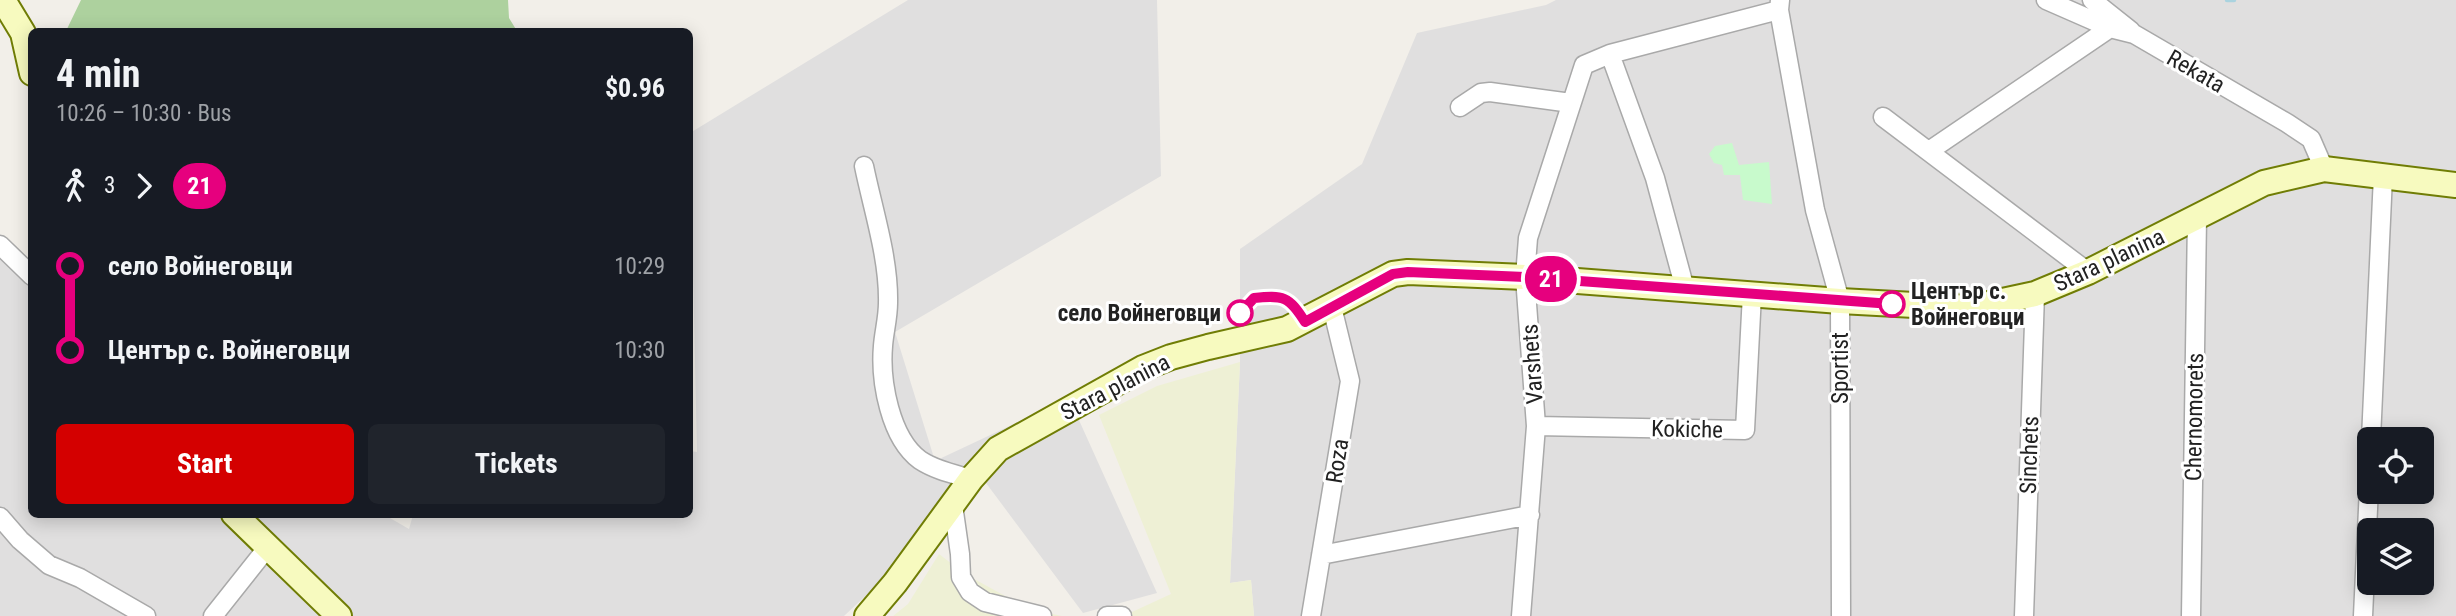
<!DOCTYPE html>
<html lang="en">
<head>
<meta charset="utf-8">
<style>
  body { margin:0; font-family:"Roboto Condensed",sans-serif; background:#20242c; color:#f1f3f6; height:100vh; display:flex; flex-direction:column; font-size:26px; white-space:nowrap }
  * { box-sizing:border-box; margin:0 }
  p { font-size:23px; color:#9ea1a6 }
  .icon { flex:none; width:38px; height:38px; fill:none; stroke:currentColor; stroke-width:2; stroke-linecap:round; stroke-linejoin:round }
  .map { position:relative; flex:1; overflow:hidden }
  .sheet { position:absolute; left:28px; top:28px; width:665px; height:490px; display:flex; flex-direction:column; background:#171b24; border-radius:10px; box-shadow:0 4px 18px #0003 }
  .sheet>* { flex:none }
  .badge { padding:0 14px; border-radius:23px; font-size:24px; line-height:46px }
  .buttons { position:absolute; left:2357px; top:427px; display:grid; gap:14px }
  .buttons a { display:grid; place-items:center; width:77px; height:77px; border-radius:10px; background:#171b24; box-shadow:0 4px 18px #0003; font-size:35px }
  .map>.badge { position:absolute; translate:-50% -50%; box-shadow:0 0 0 4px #fff }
  .legs { display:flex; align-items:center; gap:10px; height:77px; padding:0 28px; font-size:23px }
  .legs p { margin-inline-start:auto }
  .summary { display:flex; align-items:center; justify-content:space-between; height:119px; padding:0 28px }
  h1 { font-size:38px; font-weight:700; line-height:52px }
  .cta { display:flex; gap:14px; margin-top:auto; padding:14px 28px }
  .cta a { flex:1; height:80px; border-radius:10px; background:#d40000; color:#fff; font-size:28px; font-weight:700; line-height:80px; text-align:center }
  .cta a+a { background:#20242c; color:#f1f3f6 }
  ul { padding:0 28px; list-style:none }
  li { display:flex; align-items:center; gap:24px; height:84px; font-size:26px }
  li i { display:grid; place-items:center; width:10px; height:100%; margin:0 9px; background:currentColor }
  li i::after { content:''; width:18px; height:18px; margin:-9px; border:5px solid; border-radius:50%; background:#171b24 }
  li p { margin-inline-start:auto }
  li:first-child i { background:linear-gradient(#0000 50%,currentColor 0) }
  li:last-child i { background:linear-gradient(currentColor 50%,#0000 0) }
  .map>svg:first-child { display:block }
</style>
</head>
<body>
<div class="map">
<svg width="2456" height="616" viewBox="0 0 2456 616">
  <rect width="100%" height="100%" fill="#f2efe9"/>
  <path fill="#e0dfdf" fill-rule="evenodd" d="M908,0H1157L1161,176L895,332L935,461L1069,398L1157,593L1083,613L986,483L844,616H0V238L31,276L32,514H383L409,529L413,515L690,514V451L697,452L690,133Z
    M1556,0H2456V616H1254L1251,580L1230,583L1240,362V249L1362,164L1417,33L1546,5ZM2370,439H2422V492H2370ZM2370,530H2422V583H2370Z"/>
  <path fill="#eef0d5" d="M1240,362L1230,583L1251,580L1254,616H1106L1132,612L1171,594L1099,415L1157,386Z
    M939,554L965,574L1029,609L1062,616H893L908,604Z"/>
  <path fill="#add19e" d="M81,0H508L509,18L517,31H66Z"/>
  <path fill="#c8facc" d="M1732,143L1739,165L1769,162L1772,204L1743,200L1740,175H1724L1722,165L1714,163L1709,154L1715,146Z"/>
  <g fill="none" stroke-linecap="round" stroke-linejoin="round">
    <path stroke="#aad3df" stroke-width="4.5" d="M2227,0H2234"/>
    <defs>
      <path id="street" d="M1780,0L1779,10L1815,210L1840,301L1841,616
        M2046,0L2110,28L2134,34L2287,123L2311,139L2324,169
        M2092,0L2131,31
        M1610,54L1655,178L1685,289
        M1460,107L1481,93L1490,92L1571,103
        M1883,117L2088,272
        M1929,151L2110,28
        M864,166C873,210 889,258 888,303C888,318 884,332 883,346C880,381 890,438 920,460C935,470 954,474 971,479
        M0,245L32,276
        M1536,426L1745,430L1752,294
        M2371,439L2383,176
        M953,505L960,554L961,577L970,592L985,602L1042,616
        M0,517L20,540L49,565L80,578L146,616
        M1321,555L1530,515
        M213,616L267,548
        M1107,616H1122
        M1311,616L1350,381L1332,307
        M1521,616L1536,426L1525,277L1528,238L1584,65L1610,54L1779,10
        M2024,616L2035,294
        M2191,616L2197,218
        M2363,616L2370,466"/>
      <path id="secondary" d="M3,0L23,33L32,73
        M234,514L339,616
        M867,616L895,583L971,479L998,449L1143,368L1171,357L1208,347L1287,329L1393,274L1408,272L1525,277L1840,301L1970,308L2035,294L2088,272L2264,183L2324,169L2456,185"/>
    </defs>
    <use href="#street" stroke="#a9a9a9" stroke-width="21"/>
    <use href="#secondary" stroke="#707d05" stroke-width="28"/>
    <use href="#street" stroke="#fff" stroke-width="18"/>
    <use href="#secondary" stroke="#f7fabf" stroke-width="24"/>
  </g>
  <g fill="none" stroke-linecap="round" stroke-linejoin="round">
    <defs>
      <path id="line-1" d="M1240,313L1254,298C1283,295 1289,296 1305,322L1393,274L1408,272L1525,277L1892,304"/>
    </defs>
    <use href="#line-1" stroke="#fff" stroke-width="16"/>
    <use href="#line-1" stroke="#e6007e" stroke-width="10"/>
  </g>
  <g fill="#fff" stroke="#e6007e" stroke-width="3.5">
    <circle cx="1892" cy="304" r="12"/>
    <circle cx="1240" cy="313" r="12"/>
  </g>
  <g text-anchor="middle" stroke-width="6" stroke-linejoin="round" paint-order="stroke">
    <g font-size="23" fill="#222" stroke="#fff">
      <text transform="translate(2196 71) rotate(30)" y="8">Rekata</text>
      <text transform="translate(2109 260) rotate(-25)" y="8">Stara planina</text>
      <text transform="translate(1532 364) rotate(-94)" y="8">Varshets</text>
      <text transform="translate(1840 368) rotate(-90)" y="8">Sportist</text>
      <text transform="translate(1115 387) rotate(-27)" y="8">Stara planina</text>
      <text transform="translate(2194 417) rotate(-89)" y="8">Chernomorets</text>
      <text transform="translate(1687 429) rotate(1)" y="8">Kokiche</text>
      <text transform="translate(2029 455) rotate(-88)" y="8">Sinchets</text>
      <text transform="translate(1337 461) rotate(-81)" y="8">Roza</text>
    </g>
    <g font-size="23" font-weight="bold" fill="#222" stroke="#fff" text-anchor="start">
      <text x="1911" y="299">Център с.<tspan x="1911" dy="26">Войнеговци</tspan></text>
      <text x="1221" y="321" text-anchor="end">село Войнеговци</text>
    </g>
  </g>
</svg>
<div class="buttons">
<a><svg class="icon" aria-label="locate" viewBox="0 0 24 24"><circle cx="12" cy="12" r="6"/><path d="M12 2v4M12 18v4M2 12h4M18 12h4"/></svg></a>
<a><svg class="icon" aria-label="layers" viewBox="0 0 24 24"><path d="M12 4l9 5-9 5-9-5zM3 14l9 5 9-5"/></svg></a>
</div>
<b class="badge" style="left:1551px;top:279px;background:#e6007e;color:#fff">21</b>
<section class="sheet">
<div class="summary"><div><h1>4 min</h1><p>10:26 – 10:30 · Bus</p></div><b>$0.96</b></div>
<div class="legs"><svg class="icon" aria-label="walk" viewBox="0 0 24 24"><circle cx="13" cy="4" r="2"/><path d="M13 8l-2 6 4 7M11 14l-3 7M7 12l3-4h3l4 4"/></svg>3<svg class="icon" aria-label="forward" viewBox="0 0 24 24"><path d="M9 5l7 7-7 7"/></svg><b class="badge" style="background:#e6007e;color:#fff">21</b></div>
<ul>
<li><i style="color:#e6007e"></i><b>село Войнеговци</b><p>10:29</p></li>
<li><i style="color:#e6007e"></i><b>Център с. Войнеговци</b><p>10:30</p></li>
</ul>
<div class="cta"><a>Start</a><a>Tickets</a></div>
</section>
</div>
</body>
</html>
